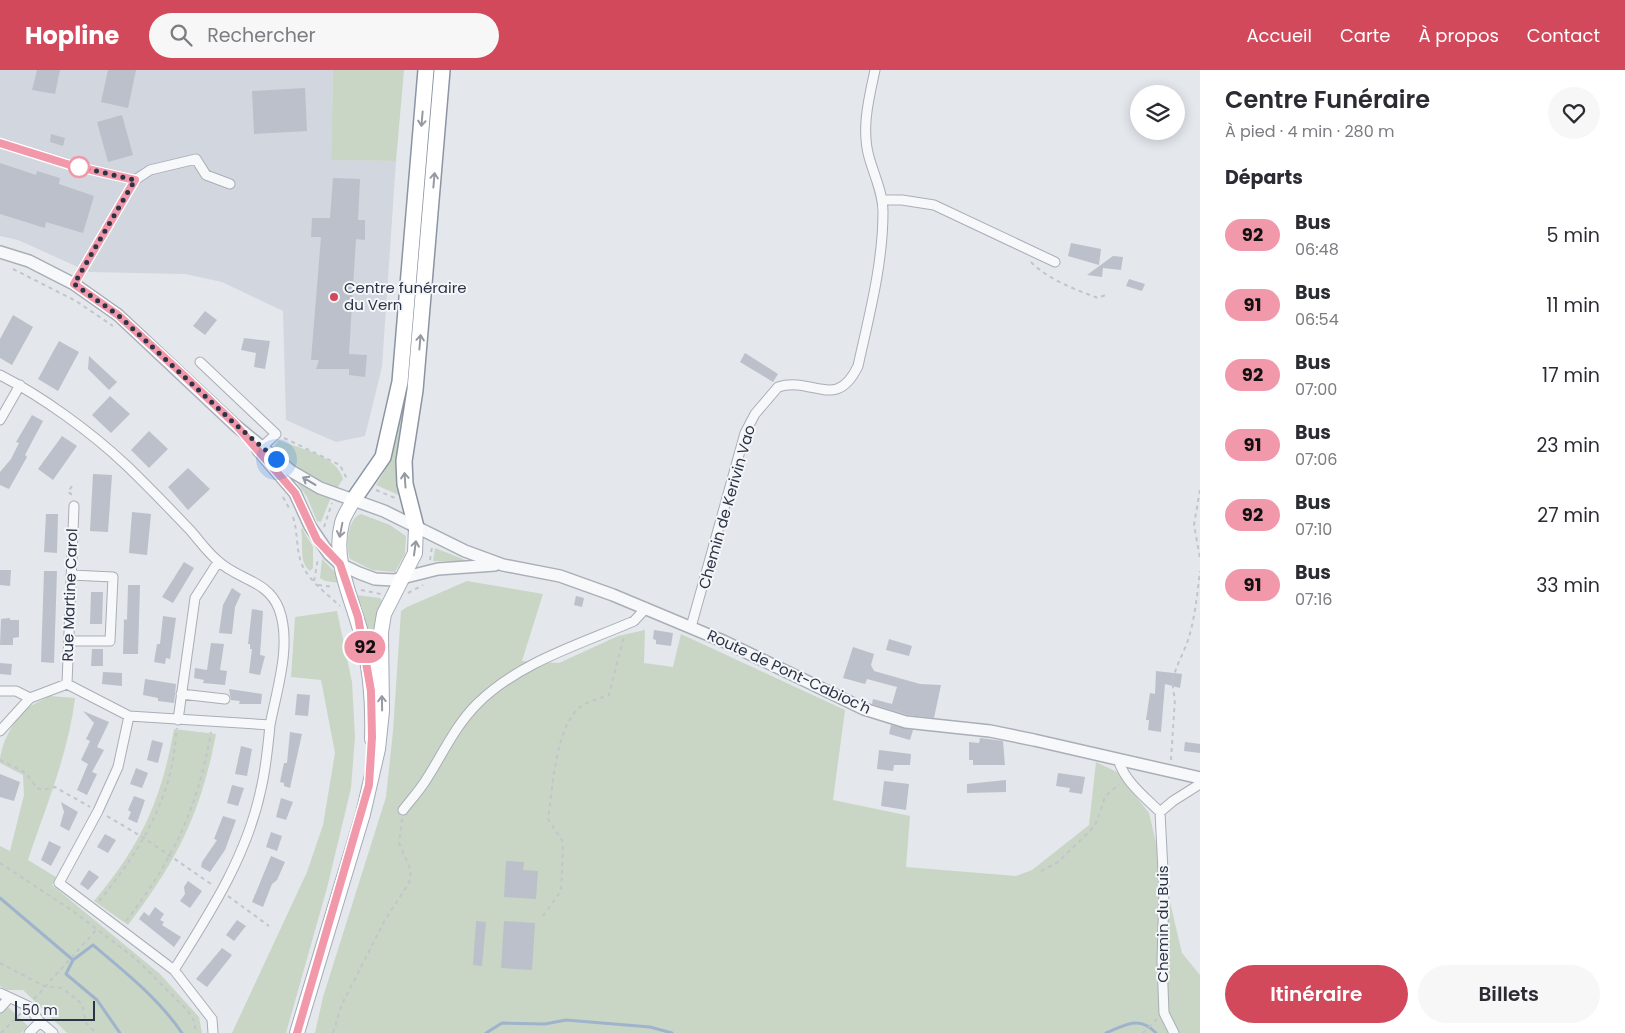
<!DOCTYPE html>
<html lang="fr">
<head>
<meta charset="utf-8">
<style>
  body { margin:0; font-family:Poppins,sans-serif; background:#f7f7f7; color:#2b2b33; height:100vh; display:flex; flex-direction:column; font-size:19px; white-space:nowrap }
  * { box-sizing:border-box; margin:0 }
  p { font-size:16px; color:#7c7c81 }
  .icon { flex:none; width:28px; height:28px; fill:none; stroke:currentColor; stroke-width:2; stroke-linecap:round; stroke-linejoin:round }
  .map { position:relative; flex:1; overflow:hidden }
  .side { display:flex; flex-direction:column; background:#fff; width:425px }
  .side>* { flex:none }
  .badge { padding:0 10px; border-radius:16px; font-size:18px; line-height:32px }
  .buttons { position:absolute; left:1130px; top:15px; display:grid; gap:10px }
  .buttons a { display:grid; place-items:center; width:55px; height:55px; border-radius:50%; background:#fff; box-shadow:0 2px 12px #0003; font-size:25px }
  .scale { position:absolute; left:15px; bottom:12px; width:80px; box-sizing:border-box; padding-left:5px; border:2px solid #2b3445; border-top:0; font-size:14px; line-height:18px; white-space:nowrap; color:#2b3445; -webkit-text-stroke:4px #f4f6f9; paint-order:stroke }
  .you { position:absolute; width:25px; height:25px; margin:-12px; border:4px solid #fff; border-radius:50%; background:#1a73e8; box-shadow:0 0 0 8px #1a73e833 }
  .map>.badge { position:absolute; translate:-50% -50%; box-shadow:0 0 0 2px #fff }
  h2 { padding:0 25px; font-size:19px; line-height:45px }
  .round { display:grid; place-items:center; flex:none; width:52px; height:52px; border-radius:26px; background:#f7f7f7 }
  .overview { display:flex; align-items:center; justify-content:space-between; height:85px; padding:0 25px }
  h1 { font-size:24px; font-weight:600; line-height:38px }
  .cta { display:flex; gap:10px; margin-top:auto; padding:10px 25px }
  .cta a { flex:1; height:58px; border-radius:30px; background:#d1495b; color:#fff; font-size:20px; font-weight:600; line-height:58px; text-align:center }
  .cta a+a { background:#f7f7f7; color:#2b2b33 }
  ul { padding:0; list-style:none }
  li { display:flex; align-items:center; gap:15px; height:70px; padding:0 25px }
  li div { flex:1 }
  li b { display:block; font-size:19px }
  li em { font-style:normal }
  li .badge { min-width:55px; font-weight:700; text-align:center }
  header { display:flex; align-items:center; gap:30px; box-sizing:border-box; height:70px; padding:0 25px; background:#d1495b; color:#fff }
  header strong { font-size:24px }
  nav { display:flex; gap:28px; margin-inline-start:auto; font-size:18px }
  .search { width:350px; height:45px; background:#f7f7f7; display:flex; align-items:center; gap:12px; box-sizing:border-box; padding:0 18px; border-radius:28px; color:#7c7c81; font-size:19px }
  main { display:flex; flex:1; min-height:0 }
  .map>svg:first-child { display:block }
</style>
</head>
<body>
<header>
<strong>Hopline</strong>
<div class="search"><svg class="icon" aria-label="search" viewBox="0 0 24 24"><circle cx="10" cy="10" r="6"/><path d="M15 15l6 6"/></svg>Rechercher</div>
<nav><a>Accueil</a><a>Carte</a><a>À propos</a><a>Contact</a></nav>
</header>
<main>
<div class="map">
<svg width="1200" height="963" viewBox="0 0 1200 963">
  <rect width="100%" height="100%" fill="#e4e7ec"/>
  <path fill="#d2d6de" d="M0,0H333L331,90L396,91L382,297L365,366L336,372L286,350L283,241L222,212L185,204L89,202L18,170L0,166Z"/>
  <path fill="#c9d6c5" d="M333,0H404L396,91L331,90Z
    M406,318L409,322L401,426L376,415C396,387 399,355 404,321Z
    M279,370C299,379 337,385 343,409L337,418L306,404L271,380Z
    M300,412L331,427L321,452L317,451L307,427L298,414Z
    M361,444L390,455L406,466L405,484L395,502L372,500L350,489C346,478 347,448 361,444Z
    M302,458L313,477V498L310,501C298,492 304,473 301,460Z
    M435,478L463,489L465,491H433Z
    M322,489L335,502L340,513L325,511L320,508Z
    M467,511L543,524L522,591L559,593L618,566L645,560L644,593L673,597L681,564L845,640L833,730L910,746L906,797L1016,806L1032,800L1089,755L1096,692L1117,702L1149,743L1182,883L1200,905V963H315L323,927L386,727L393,661L401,541L407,537Z
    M356,525L380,528L382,531L375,551L374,578H371L362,537Z
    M337,541L352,612L355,667L351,718L327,818L286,963H232L307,802L323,755L335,683L321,610L291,607L295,547Z
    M50,626L75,628C68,685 46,736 28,790L56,807L52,815L160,904L199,947L202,963H67L23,920H7L0,916V776L10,781L24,725L23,705L0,693C0,674 14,649 29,637C35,633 44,629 50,626Z
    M174,659L216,664C201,743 177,791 128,855L94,831C141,775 161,731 174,659Z
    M7,936L28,956L21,963H0V943Z"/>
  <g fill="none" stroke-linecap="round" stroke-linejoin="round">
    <path stroke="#9fb4cc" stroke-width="3" d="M0,828L73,890
      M120,963L97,930L66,904L73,890L93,875C124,901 159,929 182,963
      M486,963L502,953L545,954L566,950L650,957L672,963
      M1106,963C1125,955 1140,945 1156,963"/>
  </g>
  <path fill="#bbc0ca" d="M37,0H60L55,24L32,20Z
    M108,0H136L128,38L101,32Z
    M305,18L307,61L254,64L252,21Z
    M122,45L133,85L108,92L97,52Z
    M51,64L65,68L63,76L50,72Z
    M0,93L36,105L37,101L60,108L59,114L94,126L83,163L46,152L45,158L0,144Z
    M333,108L360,109L358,150H365V170L356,169L349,284L367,285L365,307L349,305V299H316L319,290H311L321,167H311L312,148H330Z
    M1071,173L1101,179L1099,195L1068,186Z
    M1113,186L1123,187L1121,200L1103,198L1102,207L1087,205Z
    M1129,209L1145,214L1142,221L1126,216Z
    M205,241L217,250L205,265L193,256Z
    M13,245L33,257L12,295L0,288V269Z
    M244,268L270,271L265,299L254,297L256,283L241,280Z
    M59,271L79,282L58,321L38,309Z
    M745,283L778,304L773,312L740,292Z
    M89,286L117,312L109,320L88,299Z
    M110,326L130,344L111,363L92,345Z
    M32,345L43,351L25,385L27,387L9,419L0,415V402L11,389L19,373L16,372Z
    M149,361L168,379L149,398L131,380Z
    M62,366L77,376L53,410L38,399Z
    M188,398L210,419L188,440L168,417Z
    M93,404L112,405L108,462L90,461Z
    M132,442L151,444L147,485L129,483Z
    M46,444H58L57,483L44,482Z
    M184,492L194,498L173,533L162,527Z
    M0,500H11L10,516L0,515Z
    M44,501H57L54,593L41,592Z
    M128,515H140L138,584H123L124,549L127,550Z
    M232,518L241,524L235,537L232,564L219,563L223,535Z
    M91,522H103L102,554H90Z
    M576,526L584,528L582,537L574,535Z
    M252,539L263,541L260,585L265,586L260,605L249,603L252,579H250V574H248Z
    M163,546L176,548L170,589L166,588L165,594L154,592L157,574H160Z
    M10,548V550H19V567L13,568V575H0L1,549Z
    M654,560L673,563L671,576L656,574V570L653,569Z
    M889,569L912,576L909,586L886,580Z
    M211,573L224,574L220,600L227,601L225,615L203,613L204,610L194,608L195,598L207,600Z
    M853,577L874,584L871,595L874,601L920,614L941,615L934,648L908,645L872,634L873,629L892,634L897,617L867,609L865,614L843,608Z
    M92,579H103V596H91Z
    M0,593L12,594L11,605L0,604Z
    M1156,601L1182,604L1180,618L1165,614L1161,662L1148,660L1149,650H1146L1150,623L1155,624Z
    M103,602L122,603V616L102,614Z
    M145,609L176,614L174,633L158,631V628L143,625Z
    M229,619L262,624L261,634H239L240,631L231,630Z
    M297,624L310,625L308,646L295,645Z
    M83,641L109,652L97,677L104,680L92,702L97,704L87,725L77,720L88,694L81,690L90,671L86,669L94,653Z
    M891,655L913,660L910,670L889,664Z
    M290,662L302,664L290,718L284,716V713L280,712L284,693H287Z
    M980,668L1003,671L1005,695H973V690H969V672L979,673Z
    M152,670L163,673L158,693L147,690Z
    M1185,672L1200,674V683L1184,681Z
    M241,676L252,679L247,706L235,704Z
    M879,680L911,684L910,695H894L893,701L877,699Z
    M136,698L148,703L142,718L130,714Z
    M1058,703L1085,707L1082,724L1069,722L1070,718L1056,716Z
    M0,704L20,712L14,731L0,727Z
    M1006,710V722L967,723V714Z
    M884,711L909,714L906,740L881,736Z
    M232,715L244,718L238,736L227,733Z
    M134,726L145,730L137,753L128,749L131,742L128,740Z
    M281,728L293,732L286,750L276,747Z
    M61,732L78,742L69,761L60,756L64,742Z
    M223,746L236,750L225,780L210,802L201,797L202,792L217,770L214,769Z
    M271,762L282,766L277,781L266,777Z
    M105,764L116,770L108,783L97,777Z
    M49,771L61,777L51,796L41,790Z
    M271,786L285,792L277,810L272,814L263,837L252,832Z
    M506,791L524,792L523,800L538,801L536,829L504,827Z
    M89,800L99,807L88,820L80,814Z
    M188,811L202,821L190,838L180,831L185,824L184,817Z
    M155,837L164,844L160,850L164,852L162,855L181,867L174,877L139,849L144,842L149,846Z
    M237,850L246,856L234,871L226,865Z
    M476,851L486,852L482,896L473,895Z
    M504,851L535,853L532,900L501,898Z
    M222,878L232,885L207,917L196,909Z"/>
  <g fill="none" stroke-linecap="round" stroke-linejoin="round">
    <defs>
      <path id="minor" d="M0,73L71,95L135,110
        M882,130H902L934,135L1055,192
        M74,214L135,110L150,100L196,89L206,105L230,114
        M200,292L276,364L262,377
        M0,305C43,327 91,362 126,395C148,416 169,438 190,460C199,470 207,482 218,491C238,510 268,510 279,539C292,574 277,619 270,655
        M0,350L20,315
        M691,557L745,363L755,344L778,317C813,306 836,342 858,296C869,246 883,194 883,142C883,123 874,105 869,87C861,58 869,28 875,0
        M69,571H110L113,507L71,505
        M67,614L74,436
        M0,621H16L30,628L67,614L129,646L270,655C268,676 266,698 261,719C247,786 210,843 174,900
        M181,624L225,629
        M129,646L118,697L98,741L59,813L174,900L212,949L213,963
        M178,650L195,528L218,492
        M0,661L30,628
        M1118,689C1124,711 1144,726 1160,742
        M403,740C410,731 418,722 424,713C442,686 454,657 477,634C519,592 581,574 634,551L646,538
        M0,923L28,936L40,952L53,963
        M0,938L9,928
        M29,963L40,952
        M1174,963L1164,943L1162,891L1164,821L1160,742L1173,731L1200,714"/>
      <path id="tertiary" d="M0,182L29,191L74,214L118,245L235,355L291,401L320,418L384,441L465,481L503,495L560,506L613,525L723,571L864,639L906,652L990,661L1034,670L1200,708
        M258,380L295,423L310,456L329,484L340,494L359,503L375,509L394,510L438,499L495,495"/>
      <path id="primary" d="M354,429C350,437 344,445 342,453C331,494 356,535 364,575C371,605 373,638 372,669
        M297,963L363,744L378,679L382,641L381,562L384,544L415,483L416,457"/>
      <path id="trunk" d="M354,429L383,387L400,312L426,0
        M416,457L405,414L404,391L415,320L442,0"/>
    </defs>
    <use href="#minor" stroke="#a9aeb7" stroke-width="11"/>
    <use href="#tertiary" stroke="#a9aeb7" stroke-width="14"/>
    <use href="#primary" stroke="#a3abb8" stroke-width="16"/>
    <use href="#trunk" stroke="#8b94a3" stroke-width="18"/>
    <path stroke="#c2c5cb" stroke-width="2" stroke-dasharray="4 4" stroke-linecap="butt" d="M1031,192C1049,210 1074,219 1098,228L1108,224
      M13,199L76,231L113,256
      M284,368L340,395L348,411
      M72,416L68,422L74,426
      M376,420L395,428
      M1200,420L1194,455L1200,488
      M283,427L289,438
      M293,447C298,463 296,475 300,489C305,508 326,523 340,536
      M324,457L332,433
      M430,490L432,477
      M314,511L318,489
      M318,515L334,517
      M361,520L381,524
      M408,523L423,515
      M0,690L26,703L37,718L43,720L55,717L90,737
      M1171,690L1175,628C1168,607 1180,592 1187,573C1195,550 1197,525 1200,501
      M107,746L144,768L214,816
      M0,793L73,841L136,889L188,941L194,951L196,963
      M1041,801L1058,792L1095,756L1105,727L1119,714
      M228,826L269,856
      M99,831C131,792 159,750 171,700C174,687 175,672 177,658
      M543,846L561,821L562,800L563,772L548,749C553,718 555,653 583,635C590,631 600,628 609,625L624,566
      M126,851C173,790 198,738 211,662
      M0,893L44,916L62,918L82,934L86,953L96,963
      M34,929L98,858
      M1,963L21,943
      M333,963L342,934L361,897L385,850L409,813L411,801L399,773L402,749
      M1143,963L1157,949"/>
    <use href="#minor" stroke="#f7f8fa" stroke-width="9"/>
    <use href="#tertiary" stroke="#f7f8fa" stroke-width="11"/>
    <use href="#primary" stroke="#fff" stroke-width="14"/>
    <use href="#trunk" stroke="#fff" stroke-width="15"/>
  </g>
  <defs><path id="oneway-shaft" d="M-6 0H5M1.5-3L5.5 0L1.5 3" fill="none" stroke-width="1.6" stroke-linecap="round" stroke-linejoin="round" transform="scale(1.25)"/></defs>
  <g stroke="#959aa2">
    <use href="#oneway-shaft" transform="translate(422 49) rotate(95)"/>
    <use href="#oneway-shaft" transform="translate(434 110) rotate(-85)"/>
    <use href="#oneway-shaft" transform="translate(420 272) rotate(-85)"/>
    <use href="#oneway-shaft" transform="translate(405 410) rotate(-94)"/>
    <use href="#oneway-shaft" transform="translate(341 460) rotate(101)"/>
    <use href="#oneway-shaft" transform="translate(415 478) rotate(-82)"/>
    <use href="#oneway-shaft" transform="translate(382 633) rotate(-91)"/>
  </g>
  <use stroke="#9196a0" href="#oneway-shaft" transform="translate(309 411) rotate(-149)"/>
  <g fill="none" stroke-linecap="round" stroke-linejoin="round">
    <defs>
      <path id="line" d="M0,73L70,95L135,110L74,214L118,245L178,300L235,354L295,423L317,470L340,494L358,547L371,621L372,667L369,715L297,963"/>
    </defs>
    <use href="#line" stroke="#fff" stroke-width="11"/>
    <use href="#line" stroke="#f298ab" stroke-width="8"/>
    <path stroke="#2b3445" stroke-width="5" stroke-dasharray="0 9" d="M79,97L135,110L74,214L118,245L235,354L276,389"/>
  </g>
  <circle fill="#fff" stroke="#f298ab" stroke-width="2.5" cx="79" cy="97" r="10"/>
  <circle fill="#d1495b" stroke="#f4f6f9" stroke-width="2" cx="334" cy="227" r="5"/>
  <g text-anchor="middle" stroke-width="4" stroke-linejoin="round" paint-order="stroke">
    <g font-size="15" fill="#2b3445" stroke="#f4f6f9" text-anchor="start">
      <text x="344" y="223">Centre funéraire<tspan x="344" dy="17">du Vern</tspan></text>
    </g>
    <g font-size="15" fill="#2b3445" stroke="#f4f6f9">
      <text transform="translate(727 437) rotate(-74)" y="5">Chemin de Kerivin Vao</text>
      <text transform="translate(70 525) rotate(-88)" y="5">Rue Martine Carol</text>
      <text transform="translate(789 602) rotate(25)" y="5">Route de Pont-Cabioc'h</text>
      <text transform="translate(1163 854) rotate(-90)" y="5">Chemin du Buis</text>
    </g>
  </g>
</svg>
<div class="buttons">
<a><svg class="icon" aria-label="layers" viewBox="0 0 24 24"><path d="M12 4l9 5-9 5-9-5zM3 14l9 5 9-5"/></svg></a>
</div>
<div class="scale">50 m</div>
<div class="you" style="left:276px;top:389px"></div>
<b class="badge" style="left:365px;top:577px;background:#f298ab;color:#111">92</b>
</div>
<section class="side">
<div class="overview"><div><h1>Centre Funéraire</h1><p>À pied · 4 min · 280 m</p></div><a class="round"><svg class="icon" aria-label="heart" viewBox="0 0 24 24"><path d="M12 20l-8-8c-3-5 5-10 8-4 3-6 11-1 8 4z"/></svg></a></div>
<h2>Départs</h2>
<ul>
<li><span class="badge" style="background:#f298ab;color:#111">92</span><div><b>Bus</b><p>06:48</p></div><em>5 min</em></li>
<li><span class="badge" style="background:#f298ab;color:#111">91</span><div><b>Bus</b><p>06:54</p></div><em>11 min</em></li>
<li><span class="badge" style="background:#f298ab;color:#111">92</span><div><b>Bus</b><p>07:00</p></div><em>17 min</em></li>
<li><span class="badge" style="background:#f298ab;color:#111">91</span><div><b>Bus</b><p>07:06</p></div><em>23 min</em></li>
<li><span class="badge" style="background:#f298ab;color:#111">92</span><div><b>Bus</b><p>07:10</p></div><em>27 min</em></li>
<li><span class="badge" style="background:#f298ab;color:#111">91</span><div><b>Bus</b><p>07:16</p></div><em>33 min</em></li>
</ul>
<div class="cta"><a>Itinéraire</a><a>Billets</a></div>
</section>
</main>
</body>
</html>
